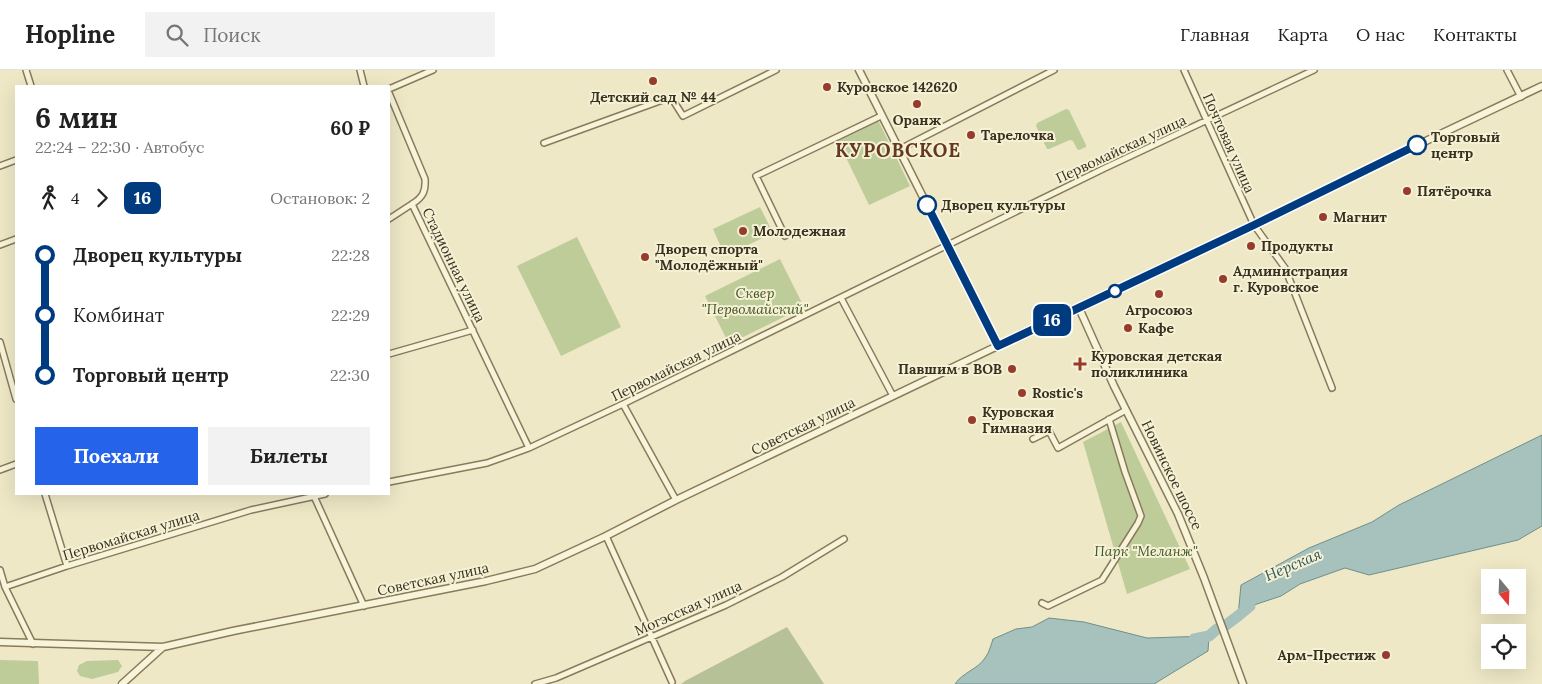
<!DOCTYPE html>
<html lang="ru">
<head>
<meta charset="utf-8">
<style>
  body { margin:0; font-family:Lora,serif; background:#f2f2f2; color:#222; height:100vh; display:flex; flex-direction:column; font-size:19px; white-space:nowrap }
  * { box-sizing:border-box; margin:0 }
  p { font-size:16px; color:#767676 }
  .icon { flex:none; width:28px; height:28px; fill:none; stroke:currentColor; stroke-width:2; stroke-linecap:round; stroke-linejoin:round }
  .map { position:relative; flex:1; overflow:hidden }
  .details { position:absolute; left:15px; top:15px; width:375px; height:410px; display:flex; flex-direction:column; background:#fff; border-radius:0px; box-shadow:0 5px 20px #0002 }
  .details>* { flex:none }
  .badge { padding:0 10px; border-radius:8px; font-size:18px; line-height:32px }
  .needle { width:32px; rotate:161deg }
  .fabs { position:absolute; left:1481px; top:499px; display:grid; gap:10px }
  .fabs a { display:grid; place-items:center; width:45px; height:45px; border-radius:0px; background:#fff; box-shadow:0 5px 20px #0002; font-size:25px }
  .map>.badge { position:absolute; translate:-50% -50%; box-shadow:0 0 0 2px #fff }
  .legs { display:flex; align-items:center; gap:8px; height:55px; padding:0 20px; font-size:16px }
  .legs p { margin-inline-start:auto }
  .headline { display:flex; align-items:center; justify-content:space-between; height:85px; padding:0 20px }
  h1 { font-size:28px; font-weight:700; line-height:38px }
  .action { display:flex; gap:10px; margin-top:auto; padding:10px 20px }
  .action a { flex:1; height:58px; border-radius:0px; background:#2563eb; color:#fff; font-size:20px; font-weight:700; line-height:58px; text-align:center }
  .action a+a { background:#f2f2f2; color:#222 }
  ul { padding:0 20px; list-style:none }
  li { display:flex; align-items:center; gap:18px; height:60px; font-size:19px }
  li i { display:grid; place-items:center; width:8px; height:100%; margin:0 6px; background:currentColor }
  li i::after { content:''; width:12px; height:12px; margin:-6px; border:4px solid; border-radius:50%; background:#fff }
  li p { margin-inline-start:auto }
  li:first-child i { background:linear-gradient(#0000 50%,currentColor 0) }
  li:last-child i { background:linear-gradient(currentColor 50%,#0000 0) }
  header { display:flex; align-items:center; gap:30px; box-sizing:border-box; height:70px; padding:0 25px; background:#fff; border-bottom:1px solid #e0e0e0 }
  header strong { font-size:24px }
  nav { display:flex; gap:28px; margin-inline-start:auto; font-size:18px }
  .search { width:350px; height:45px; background:#f2f2f2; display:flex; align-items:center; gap:12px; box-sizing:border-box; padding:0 18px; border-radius:0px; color:#767676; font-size:19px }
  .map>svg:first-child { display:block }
</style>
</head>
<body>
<header>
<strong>Hopline</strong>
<div class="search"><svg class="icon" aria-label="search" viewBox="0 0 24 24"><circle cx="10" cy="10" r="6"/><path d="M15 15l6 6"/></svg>Поиск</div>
<nav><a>Главная</a><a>Карта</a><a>О нас</a><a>Контакты</a></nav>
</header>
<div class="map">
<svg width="1542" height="614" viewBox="0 0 1542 614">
  <rect width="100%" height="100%" fill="#eee8c6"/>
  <path fill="#becc99" d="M1066,39L1069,40L1086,75V77L1079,80L1077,79L1073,71L1070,70L1049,79H1047L1036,56L1037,53Z
    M878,50L910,116L869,135L838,71Z
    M760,137L773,163L725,186L713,159Z
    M577,167L621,257L561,286L517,196Z
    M780,189L804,237L729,274L705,226Z
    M1121,352L1190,499L1127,524L1083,372Z
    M0,590L38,591L39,614H0Z
    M118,590L122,596L118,602L92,609L80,606L77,601L79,595L87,591Z"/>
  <path fill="#b6c198" d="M787,557L824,614H681L685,611Z"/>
  <path fill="#a7c1bd" stroke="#6e908c" d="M1542,365V456L1518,470L1369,505L1345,498L1300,514L1281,526L1251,536L1238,546L1241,515L1309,478L1372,452L1399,435Z
    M1049,548L1084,552L1147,568L1209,566L1208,581L1154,614H955C962,603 978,599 985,588C989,583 991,575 993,569L1016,559L1032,557Z"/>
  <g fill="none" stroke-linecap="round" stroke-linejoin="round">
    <path stroke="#a7c1bd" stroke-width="11" d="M1194,569L1209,566L1217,559L1222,558L1238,546L1250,536"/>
    <defs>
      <path id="minor" d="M26,0L31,16
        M360,0L364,16
        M1184,0L1254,155L1285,198L1332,318
        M1507,0L1521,27
        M389,19L433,0
        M389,23L425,109C426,122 422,128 412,134L529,378
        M544,73L671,27L683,46L776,0
        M898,80L1054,0
        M0,96L16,90
        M389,149L412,134
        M785,166L756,106L881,46
        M0,175L16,169
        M841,228L893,326
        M0,272L16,329
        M389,284L473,260
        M623,334L676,430
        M1033,369L1049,361L1058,378L1126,340
        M0,400L16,394
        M389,412L487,393L529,378L623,334L1105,98L1314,0
        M45,424L67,496
        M313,424L364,536
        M606,466L672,612
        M0,500L5,517
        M1042,533L1048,536L1102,510L1138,453L1141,446L1125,402L1109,349
        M33,574L5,517L67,496L251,440L325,424
        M535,614L556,608L726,535L782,507L844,469"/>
      <path id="tertiary" d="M859,0L998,276
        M1079,238L1114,316L1178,444L1204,508L1243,614
        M0,572L163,577L233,561L486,511L535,499L606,466L676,430L1035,258L1254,155L1430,69L1542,16
        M122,614L163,577"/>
    </defs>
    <use href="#minor" stroke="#897a5c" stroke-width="8"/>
    <use href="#tertiary" stroke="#897a5c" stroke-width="9"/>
    <use href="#minor" stroke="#f8f4d9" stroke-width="5"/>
    <use href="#tertiary" stroke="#f8f4d9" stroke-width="6"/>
  </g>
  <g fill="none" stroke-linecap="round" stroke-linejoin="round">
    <defs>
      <path id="line-1" d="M927,135L998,276L1254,155L1417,75"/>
    </defs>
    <use href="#line-1" stroke="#fff" stroke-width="11"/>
    <use href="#line-1" stroke="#003b80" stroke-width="8"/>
  </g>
  <g fill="#973c2d" stroke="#f5f1d5" stroke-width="2">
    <circle cx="653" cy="11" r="5"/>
    <circle cx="827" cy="17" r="5"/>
    <circle cx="917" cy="34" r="5"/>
    <circle cx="971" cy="65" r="5"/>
    <circle cx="1407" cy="121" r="5"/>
    <circle cx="1323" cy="147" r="5"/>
    <circle cx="743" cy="161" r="5"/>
    <circle cx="1251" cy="176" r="5"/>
    <circle cx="645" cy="187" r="5"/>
    <circle cx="1223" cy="209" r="5"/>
    <circle cx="1159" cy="224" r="5"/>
    <circle cx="1128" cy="258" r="5"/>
    <path d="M1077.5 286.5h5v5h5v5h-5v5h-5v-5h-5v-5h5z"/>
    <circle cx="1012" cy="299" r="5"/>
    <circle cx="1022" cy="323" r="5"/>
    <circle cx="972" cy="350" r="5"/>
    <circle cx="1386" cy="585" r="5"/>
  </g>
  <g fill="#fff" stroke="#003b80" stroke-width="2.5">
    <circle cx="1417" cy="75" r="9"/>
    <circle cx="927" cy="135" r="9"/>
    <circle cx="1115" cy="221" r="6"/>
  </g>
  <g text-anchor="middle" stroke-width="4" stroke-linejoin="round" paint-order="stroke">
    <g font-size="14" font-weight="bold" fill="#39301f" stroke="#f5f1d5" text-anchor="start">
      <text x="837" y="22">Куровское 142620</text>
      <text x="653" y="32" text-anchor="middle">Детский сад № 44</text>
      <text x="917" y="55" text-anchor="middle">Оранж</text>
      <text x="981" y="70">Тарелочка</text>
      <text x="1417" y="126">Пятёрочка</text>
      <text x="1333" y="152">Магнит</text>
      <text x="753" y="166">Молодежная</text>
      <text x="1261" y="181">Продукты</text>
      <text x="655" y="184">Дворец спорта<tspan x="655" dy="16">"Молодёжный"</tspan></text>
      <text x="1233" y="206">Администрация<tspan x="1233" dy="16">г. Куровское</tspan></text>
      <text x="1159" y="245" text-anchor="middle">Агросоюз</text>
      <text x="1138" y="263">Кафе</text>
      <text x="1091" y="291">Куровская детская<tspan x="1091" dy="16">поликлиника</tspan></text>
      <text x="1002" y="304" text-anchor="end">Павшим в ВОВ</text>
      <text x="1032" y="328">Rostic's</text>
      <text x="982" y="347">Куровская<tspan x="982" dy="16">Гимназия</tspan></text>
      <text x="1376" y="590" text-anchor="end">Арм-Престиж</text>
    </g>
    <g font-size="14" font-weight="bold" fill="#39301f" stroke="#f5f1d5" text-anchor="start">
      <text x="1431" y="72">Торговый<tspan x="1431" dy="16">центр</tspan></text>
      <text x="941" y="140">Дворец культуры</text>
    </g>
    <g font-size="14" fill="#39301f" stroke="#f5f1d5">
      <text transform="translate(1229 73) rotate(66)" y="5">Почтовая улица</text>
      <text transform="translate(1121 79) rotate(-25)" y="5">Первомайская улица</text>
      <text transform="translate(454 195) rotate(64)" y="5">Стадионная улица</text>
      <text transform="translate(676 296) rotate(-26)" y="5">Первомайская улица</text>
      <text transform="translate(803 356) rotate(-26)" y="5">Советская улица</text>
      <text transform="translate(1172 405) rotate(64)" y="5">Новинское шоссе</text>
      <text transform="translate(131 465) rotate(-17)" y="5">Первомайская улица</text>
      <text transform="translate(433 509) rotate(-12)" y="5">Советская улица</text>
      <text transform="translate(688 538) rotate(-24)" y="5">Могэсская улица</text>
    </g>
    <g font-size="14" font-style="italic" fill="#425526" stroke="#f5f1d5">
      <text x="755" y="228">Сквер<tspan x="755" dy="16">"Первомайский"</tspan></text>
      <text x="1146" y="486">Парк "Меланж"</text>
    </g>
    <g font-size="15" font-style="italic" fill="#2f5558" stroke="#f5f1d5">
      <text transform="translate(1293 495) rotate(-23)" y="5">Нерская</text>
    </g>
    <g font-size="19" font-weight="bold" letter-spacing="1" fill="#65381f" stroke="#f5f1d5">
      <text x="898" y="87">КУРОВСКОЕ</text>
    </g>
  </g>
</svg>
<div class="fabs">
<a><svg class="needle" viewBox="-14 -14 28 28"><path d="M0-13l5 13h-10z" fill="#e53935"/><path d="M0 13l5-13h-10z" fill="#767676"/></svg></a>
<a><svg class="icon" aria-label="locate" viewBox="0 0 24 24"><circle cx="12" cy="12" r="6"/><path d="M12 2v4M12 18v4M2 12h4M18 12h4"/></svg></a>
</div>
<b class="badge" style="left:1052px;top:250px;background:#003b80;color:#fff">16</b>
<section class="details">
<div class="headline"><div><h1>6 мин</h1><p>22:24 – 22:30 · Автобус</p></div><b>60 ₽</b></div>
<div class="legs"><svg class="icon" aria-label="walk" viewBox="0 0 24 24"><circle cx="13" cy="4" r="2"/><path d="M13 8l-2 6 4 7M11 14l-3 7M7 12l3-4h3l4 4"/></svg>4<svg class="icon" aria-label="forward" viewBox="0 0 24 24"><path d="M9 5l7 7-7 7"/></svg><b class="badge" style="background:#003b80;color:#fff">16</b><p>Остановок: 2</p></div>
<ul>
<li><i style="color:#003b80"></i><b>Дворец культуры</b><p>22:28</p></li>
<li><i style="color:#003b80"></i><span>Комбинат</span><p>22:29</p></li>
<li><i style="color:#003b80"></i><b>Торговый центр</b><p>22:30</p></li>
</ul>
<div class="action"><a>Поехали</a><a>Билеты</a></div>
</section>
</div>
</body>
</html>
